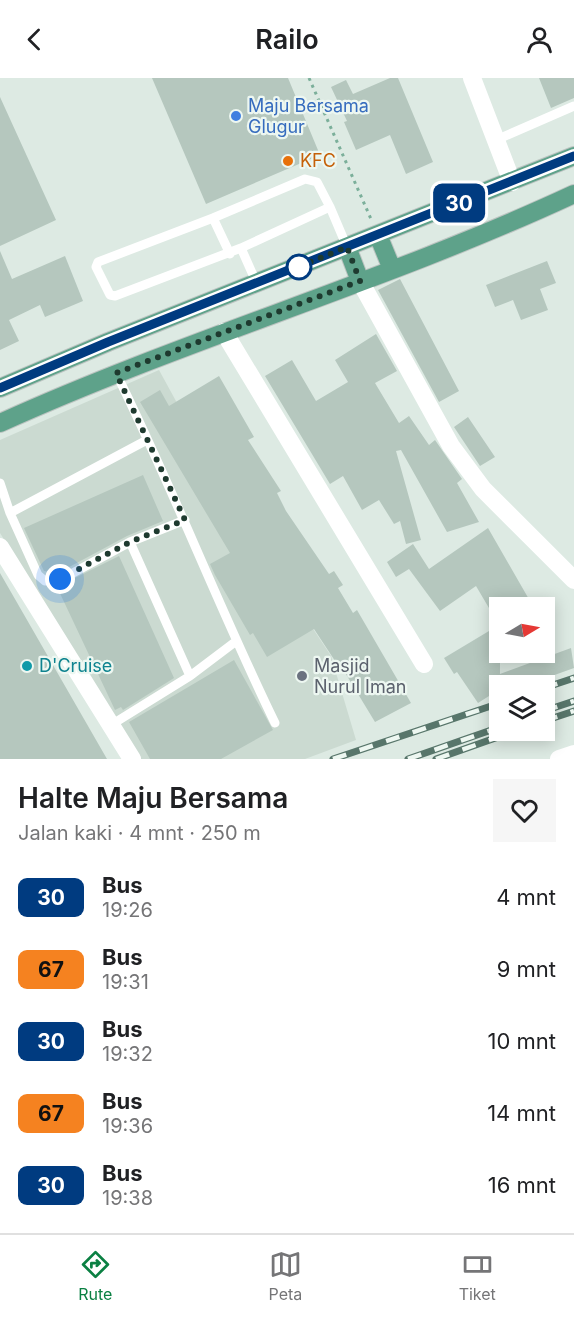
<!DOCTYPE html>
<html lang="id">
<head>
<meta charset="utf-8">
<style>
  body { margin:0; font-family:Inter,sans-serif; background:#f6f6f6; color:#202124; height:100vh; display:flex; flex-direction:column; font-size:22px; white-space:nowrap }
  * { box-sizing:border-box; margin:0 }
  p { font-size:20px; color:#757577 }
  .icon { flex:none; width:33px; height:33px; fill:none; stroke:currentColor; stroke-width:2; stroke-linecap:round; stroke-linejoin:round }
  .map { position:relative; height:681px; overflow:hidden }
  .sheet { display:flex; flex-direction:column; background:#fff; flex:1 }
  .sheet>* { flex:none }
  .badge { padding:0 12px; border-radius:9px; font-size:21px; line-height:39px }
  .needle { width:39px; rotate:80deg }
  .tools { position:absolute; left:489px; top:519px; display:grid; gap:12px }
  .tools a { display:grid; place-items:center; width:66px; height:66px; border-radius:0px; background:#fff; box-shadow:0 3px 15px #0003; font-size:30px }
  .you { position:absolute; width:30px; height:30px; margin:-15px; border:4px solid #fff; border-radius:50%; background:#1a73e8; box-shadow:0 0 0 9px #1a73e833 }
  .map>.badge { position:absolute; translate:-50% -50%; box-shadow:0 0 0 3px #fff }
  .round { display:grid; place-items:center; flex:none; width:63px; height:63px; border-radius:0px; background:#f6f6f6 }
  .head { display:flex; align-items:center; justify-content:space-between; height:102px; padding:0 18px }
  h1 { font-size:28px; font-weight:600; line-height:45px }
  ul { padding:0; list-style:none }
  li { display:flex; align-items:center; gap:18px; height:72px; padding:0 18px }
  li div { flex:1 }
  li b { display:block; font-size:22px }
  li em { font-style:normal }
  li .badge { min-width:66px; font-weight:700; text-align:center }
  header { display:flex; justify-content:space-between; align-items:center; height:78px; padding:0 18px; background:#fff; font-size:27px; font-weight:600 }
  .menu { display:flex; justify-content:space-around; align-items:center; height:84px; border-top:2px solid #e0e0e0; background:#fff; font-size:16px; color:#757577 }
  .menu a { display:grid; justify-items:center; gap:3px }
  .menu .selected { color:#0b8043 }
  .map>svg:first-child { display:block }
</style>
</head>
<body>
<header><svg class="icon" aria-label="back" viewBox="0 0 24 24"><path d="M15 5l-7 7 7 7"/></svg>Railo<svg class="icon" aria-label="person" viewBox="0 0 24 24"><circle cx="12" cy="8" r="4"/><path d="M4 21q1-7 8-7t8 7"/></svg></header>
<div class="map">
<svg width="574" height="681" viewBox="0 0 574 681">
  <rect width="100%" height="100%" fill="#ddeae3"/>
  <path fill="#cbdad1" d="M159,292L240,440L331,578L356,662L305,681H141L0,455V362Z"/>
  <path fill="#b5c7be" d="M152,0H288L320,77L206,126Z
    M390,0H398L433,84L406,96L390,57L356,72L344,44L347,43L331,9L346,2L353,16Z
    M539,0H574V20L551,30Z
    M0,19L56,142L0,168Z
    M0,173L12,201L65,178L83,223L45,239L40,227L9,242L19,263L0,272Z
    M547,183L556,205L540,211L548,232L521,242L513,222L495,229L486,207Z
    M400,201L459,313L439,324L378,212Z
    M376,256L397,293L375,305L399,345L409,338L429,367L435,362L462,401L457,405L479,444L447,454L401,372L396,373L421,462L406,466L400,443L394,446L379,422L362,432L343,398L330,406L265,298L292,282L316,323L348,304L335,282Z
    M219,298L254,359L248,362L281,413L277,415L286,433L329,496L334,493L343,507L338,510L353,535L357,532L411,625L375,644L341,588L339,589L314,551L267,579L253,555L250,557L215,497L210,486L230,475L140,324L160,312L169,328Z
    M468,339L495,379L480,388L454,349Z
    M143,397L163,443L127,458L58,495L44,493L24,450Z
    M488,450L534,530H500V596L571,570L574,590L524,608H500V611L478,625L457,594L454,596L444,580L499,547L476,508L440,533L409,491L396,499L387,484L413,466L429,491Z
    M119,478L174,600L123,632L121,629L115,632L57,509Z
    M0,495L107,681H0Z
    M234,582L273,652L221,681H150L129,644Z"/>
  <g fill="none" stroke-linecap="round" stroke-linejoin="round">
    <defs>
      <path id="primary" d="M378,157L392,191
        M347,169L360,203
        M0,310L108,264L574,78
        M0,345C188,260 387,203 574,116"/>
    </defs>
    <use href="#primary" stroke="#bcc4c1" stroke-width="20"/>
    <path stroke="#7baf9a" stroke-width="3" stroke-dasharray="3 4.5" stroke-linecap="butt" d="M309,0L371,141"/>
    <path stroke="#fff" stroke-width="9" d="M496,62L574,28
      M213,140L230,176
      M241,170L115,218L110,217L96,189L98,184L213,140L305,101L317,104L330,129
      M257,206L241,170L330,129L347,169
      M116,295C173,410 219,530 275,645
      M0,405L10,435L147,362
      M10,435L38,497L45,503L60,502L130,464L185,442
      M130,464L190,598L235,564
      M111,647L190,598"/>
    <path stroke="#fff" stroke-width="18" d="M472,0L512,104
      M360,203L451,368L483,411L574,502
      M224,254L424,586
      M0,469L132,681
      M559,681L574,676"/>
    <use href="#primary" stroke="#5ea28a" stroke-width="18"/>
    <defs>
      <path id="rail" d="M544,610L574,600
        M544,633L574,623
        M544,643L574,633
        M333,681L500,625
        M408,681L500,649
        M436,681L518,652"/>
    </defs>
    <use href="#rail" stroke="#58766b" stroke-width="7"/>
    <use href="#rail" stroke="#edf7f1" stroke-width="4.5" stroke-dasharray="14" stroke-linecap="butt"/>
  </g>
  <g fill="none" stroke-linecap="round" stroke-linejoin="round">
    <defs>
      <path id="line" d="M0,310L108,264L574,78"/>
    </defs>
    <use href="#line" stroke="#fff" stroke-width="14"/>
    <use href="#line" stroke="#003b80" stroke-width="9"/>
    <path stroke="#1e3a2f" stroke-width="6" stroke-dasharray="0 10.8" d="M60,501L130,464L185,442L116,295L360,203L347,169L293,191L299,189"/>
  </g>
  <circle fill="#3f7fe0" stroke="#edf7f1" stroke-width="2" cx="236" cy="38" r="6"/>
  <circle fill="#e8710a" stroke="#edf7f1" stroke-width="2" cx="288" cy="83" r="6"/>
  <circle fill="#fff" stroke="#003b80" stroke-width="3" cx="299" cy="189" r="12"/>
  <circle fill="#0f9aa8" stroke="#edf7f1" stroke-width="2" cx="27" cy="588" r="6"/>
  <circle fill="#6b7280" stroke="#edf7f1" stroke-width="2" cx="302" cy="598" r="6"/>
  <g text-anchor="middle" stroke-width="4.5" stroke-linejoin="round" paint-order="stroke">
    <g font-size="18" fill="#366cbe" stroke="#edf7f1" text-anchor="start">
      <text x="248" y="34">Maju Bersama<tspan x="248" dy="21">Glugur</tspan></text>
    </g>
    <g font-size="18" fill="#c56008" stroke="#edf7f1" text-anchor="start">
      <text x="300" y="89">KFC</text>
    </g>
    <g font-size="18" fill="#0d838f" stroke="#edf7f1" text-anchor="start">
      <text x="39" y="594">D'Cruise</text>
    </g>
    <g font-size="18" fill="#5b616d" stroke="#edf7f1" text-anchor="start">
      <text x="314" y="594">Masjid<tspan x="314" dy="21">Nurul Iman</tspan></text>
    </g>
  </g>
</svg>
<div class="tools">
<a><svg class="needle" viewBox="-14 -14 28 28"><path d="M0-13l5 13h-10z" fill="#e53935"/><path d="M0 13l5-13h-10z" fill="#757577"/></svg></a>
<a><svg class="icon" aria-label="layers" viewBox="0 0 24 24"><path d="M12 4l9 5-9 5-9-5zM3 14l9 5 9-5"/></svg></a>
</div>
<div class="you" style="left:60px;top:501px"></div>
<b class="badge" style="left:459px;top:125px;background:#003b80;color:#fff">30</b>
</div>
<section class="sheet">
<div class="head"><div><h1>Halte Maju Bersama</h1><p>Jalan kaki · 4 mnt · 250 m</p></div><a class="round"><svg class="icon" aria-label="heart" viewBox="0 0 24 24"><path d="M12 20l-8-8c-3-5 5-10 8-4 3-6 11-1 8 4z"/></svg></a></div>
<ul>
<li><span class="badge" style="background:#003b80;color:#fff">30</span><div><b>Bus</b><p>19:26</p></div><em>4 mnt</em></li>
<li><span class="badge" style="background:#f58220;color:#111">67</span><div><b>Bus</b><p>19:31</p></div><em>9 mnt</em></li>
<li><span class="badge" style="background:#003b80;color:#fff">30</span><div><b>Bus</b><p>19:32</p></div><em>10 mnt</em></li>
<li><span class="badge" style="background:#f58220;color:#111">67</span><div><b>Bus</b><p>19:36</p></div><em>14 mnt</em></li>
<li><span class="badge" style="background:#003b80;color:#fff">30</span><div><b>Bus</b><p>19:38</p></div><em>16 mnt</em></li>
</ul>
</section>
<nav class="menu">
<a class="selected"><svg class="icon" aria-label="directions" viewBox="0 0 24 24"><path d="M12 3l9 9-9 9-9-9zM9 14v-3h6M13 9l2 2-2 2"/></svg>Rute</a>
<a><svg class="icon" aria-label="map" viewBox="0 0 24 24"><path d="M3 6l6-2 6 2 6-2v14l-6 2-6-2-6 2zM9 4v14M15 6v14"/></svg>Peta</a>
<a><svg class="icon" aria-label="tickets" viewBox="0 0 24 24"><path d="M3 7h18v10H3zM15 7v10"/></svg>Tiket</a>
</nav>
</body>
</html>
